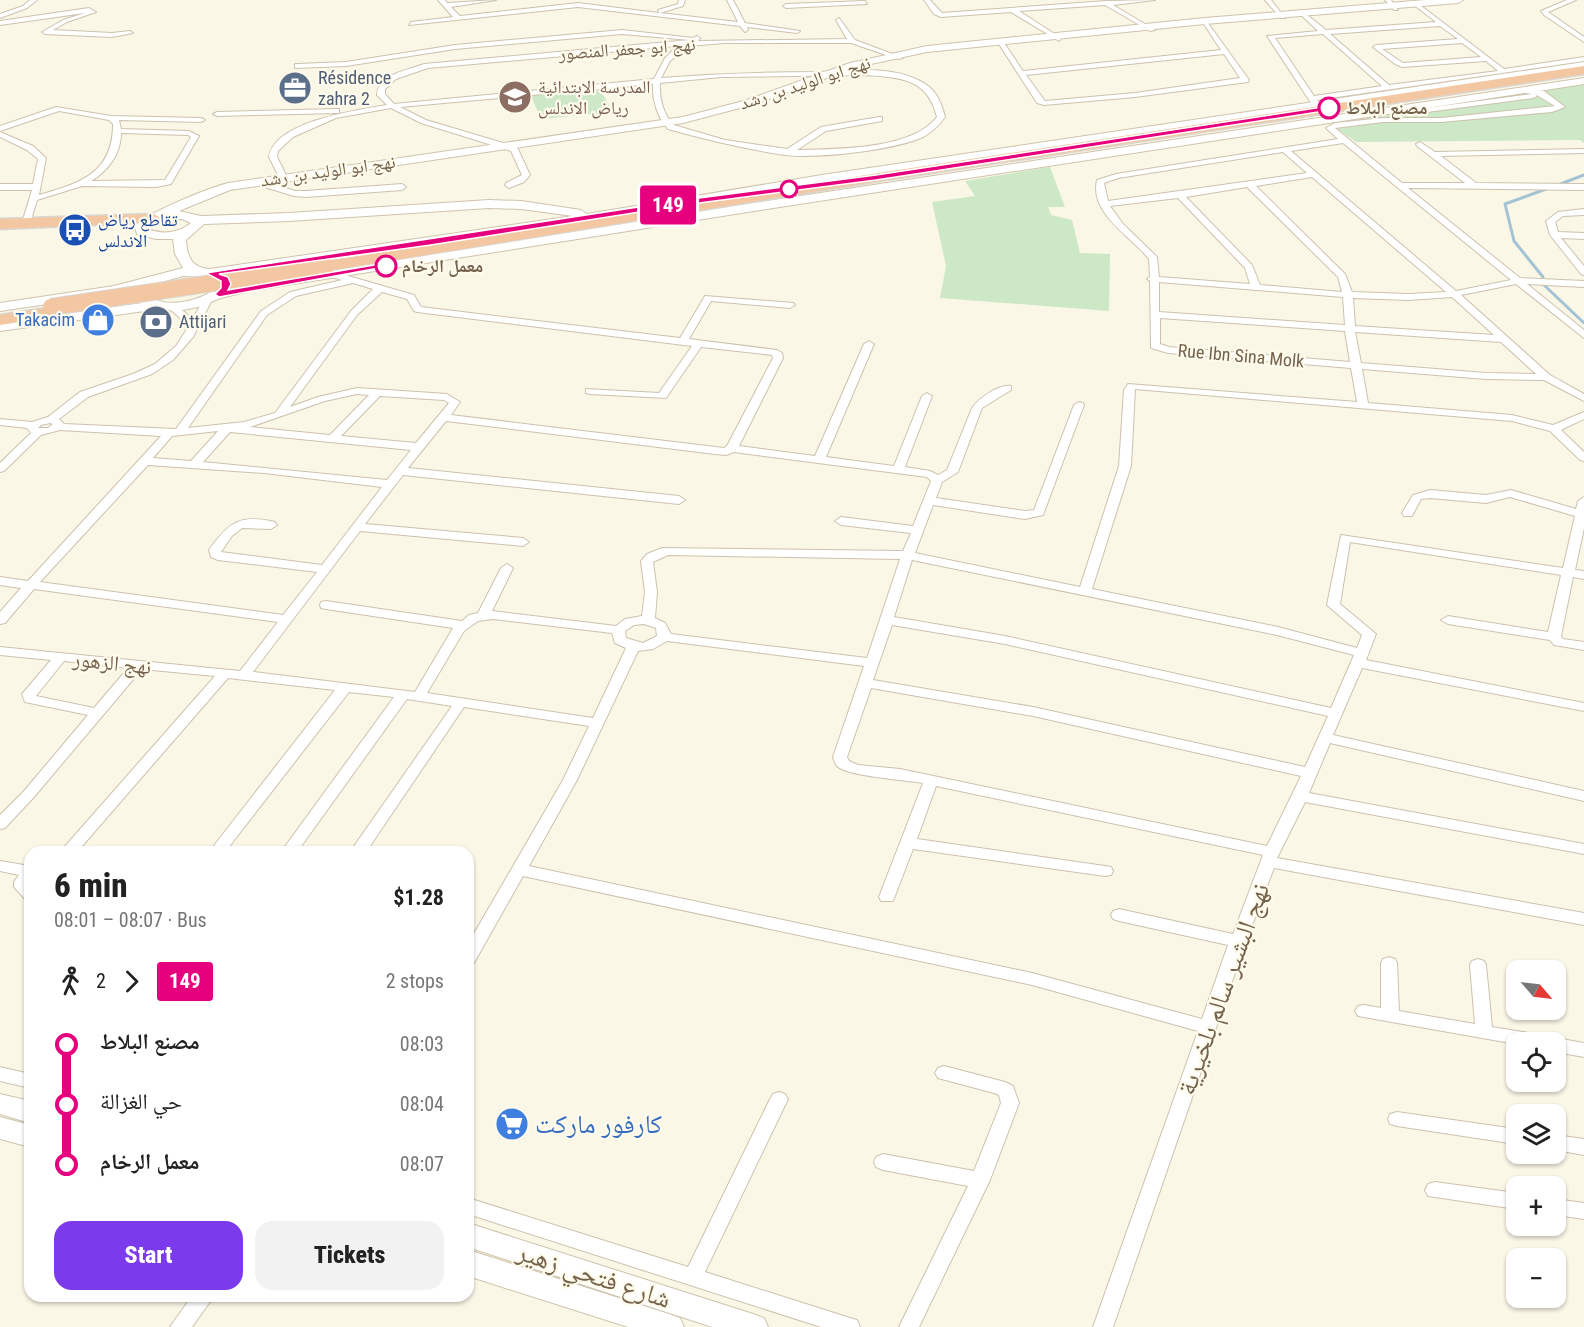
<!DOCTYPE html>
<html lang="en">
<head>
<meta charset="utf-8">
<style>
  body { margin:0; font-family:"Roboto Condensed","Noto Naskh Arabic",sans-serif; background:#f2f2f2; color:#222; height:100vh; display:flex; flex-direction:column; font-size:22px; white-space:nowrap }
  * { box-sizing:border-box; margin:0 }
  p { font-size:20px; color:#767676 }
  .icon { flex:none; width:33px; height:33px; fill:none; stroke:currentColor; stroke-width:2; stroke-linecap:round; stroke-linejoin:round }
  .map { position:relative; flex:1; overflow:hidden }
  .details { position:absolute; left:24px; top:846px; width:450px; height:456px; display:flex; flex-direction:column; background:#fff; border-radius:18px; box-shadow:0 2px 4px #0004 }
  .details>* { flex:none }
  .badge { padding:0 12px; border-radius:4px; font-size:21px; line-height:39px }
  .needle { width:39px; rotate:118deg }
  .buttons { position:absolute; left:1506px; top:960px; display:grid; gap:12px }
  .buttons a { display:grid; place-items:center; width:60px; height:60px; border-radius:12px; background:#fff; box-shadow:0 2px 4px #0004; font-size:30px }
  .map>.badge { position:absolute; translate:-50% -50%; box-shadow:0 0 0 3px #fff }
  .legs { display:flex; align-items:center; gap:9px; height:66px; padding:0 30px; font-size:20px }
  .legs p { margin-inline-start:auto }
  .head { display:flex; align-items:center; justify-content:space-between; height:102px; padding:0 30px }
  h1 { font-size:33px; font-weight:800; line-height:45px }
  .action { display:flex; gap:12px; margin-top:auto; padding:12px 30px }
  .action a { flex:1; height:69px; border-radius:18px; background:#7c3aed; color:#fff; font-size:24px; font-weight:800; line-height:69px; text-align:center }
  .action a+a { background:#f2f2f2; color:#222 }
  ul { padding:0 30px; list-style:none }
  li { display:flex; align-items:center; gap:21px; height:60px; font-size:22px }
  li i { display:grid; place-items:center; width:9px; height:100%; margin:0 8px; background:currentColor }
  li i::after { content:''; width:15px; height:15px; margin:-8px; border:4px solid; border-radius:50%; background:#fff }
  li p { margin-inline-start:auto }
  li:first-child i { background:linear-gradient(#0000 50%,currentColor 0) }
  li:last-child i { background:linear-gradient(currentColor 50%,#0000 0) }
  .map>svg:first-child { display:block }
</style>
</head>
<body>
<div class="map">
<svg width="1584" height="1327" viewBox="0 0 1584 1327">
  <rect width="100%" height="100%" fill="#fbf7e7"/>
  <path fill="#cde8c6" d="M1584,84V143L1580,140L1356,142L1330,124Z
    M599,88L613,112L541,119L531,96L537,93Z
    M1050,167L1065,207H1048L1051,215L1072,220L1080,253L1110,254L1109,311L940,298L946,266L932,202L975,196L965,181Z"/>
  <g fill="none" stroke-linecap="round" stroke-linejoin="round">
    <path stroke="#a3c3d5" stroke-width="3" d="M1558,185L1584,175
      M1543,277L1514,241L1505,204L1546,189
      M1544,285L1584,323"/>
    <defs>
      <path id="street" d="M30,0H37L27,8L0,18V14L23,6Z
        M438,0H445L447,3L496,0L451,7L460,16L578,3L659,13L658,10L678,4L679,0H685L683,6L660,13L738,22L727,0H733L745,23L800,31L797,33L747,27L748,30L745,32L740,26L578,7L409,25L411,22L453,17Z
        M924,0H930L942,13L1106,1L1155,0L1113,5L1155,30L1150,31L1105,5L1019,11L1061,38L1059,41L1011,12L941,17L934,14Z
        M1265,0H1271L1285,18H1281Z
        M1385,0H1391L1398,10H1394Z
        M1567,0H1576L1548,12L1584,37V42L1544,15L1541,11Z
        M865,1L867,4L786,8L783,6L786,4Z
        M1416,2L1504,69L1584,57V61L1317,100L1320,104L1316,106H1313L1267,36L1318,31L1299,13L1301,10L1326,30L1436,22L1414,5ZM1440,26L1458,39L1376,45L1373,47L1395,64L1402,67L1486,61L1498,71L1389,85L1330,34ZM1323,34L1382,86L1314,96L1275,38ZM1462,43L1481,57L1403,63L1382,49Z
        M89,8L96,12L67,22L53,30L112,33L130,31L133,33L112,37L45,34L42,32L63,20L85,13L0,25V21Z
        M839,18L855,40L903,58L898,59L851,43H724L689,46L670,61L661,78C713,74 764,72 816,72C849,71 890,65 920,81C936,89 941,101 945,117C939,125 933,131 925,136C897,150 816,159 785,155C745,149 707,140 668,129C657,117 652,99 653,84L400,107L426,120L517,147L530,175L524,182L509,188L505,185L506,183L522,175L511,151L421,123L391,108L336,118L293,137L278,151L277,157L289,181L288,183H282L269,157C274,121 358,110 387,105L377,95C377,74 409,70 424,64L690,40L622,34L455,49L346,66L295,68V64H298L346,62L455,45L622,30L693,38L697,36L700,38L698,41L847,39L836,20ZM677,46L665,58L654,79L394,104L385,94V89L396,79L428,68ZM865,75C900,78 927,77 937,117C911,150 837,149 797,150L826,131L882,121V117H879L821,127L787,149L725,140L674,125C663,115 659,97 660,83L721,77Z
        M1205,19L1249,80L1248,82L1135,97L1044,105L1037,103L997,41L1002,40L1023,71L1221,50L1202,21ZM1224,54L1240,78L1135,93L1045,101L1026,75Z
        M1519,88L1544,91L1565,107L1552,112L1441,122H1383L1335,128L1402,183H1465L1417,146L1416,144L1420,142L1435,152L1584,149V153L1441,156L1476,183L1584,184V190L1408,188L1520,278L1584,281V287L1527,284L1584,330V338L1516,284L1461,295L1550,375L1584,394V401L1544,380L1486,379L1362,369L1368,403L1512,415L1553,425L1584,412V419L1561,430L1584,452V461L1580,460L1550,431L1512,421L1135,389L1131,466L1092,589L1278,627L1357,648L1362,635L1327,605L1341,535L1563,568L1575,516L1510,497L1486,503L1430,498L1421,499L1412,516H1404L1402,513L1413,495L1430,490L1486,495L1511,490L1576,509L1578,501L1584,497V528L1575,570L1584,571V579L1573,577L1561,636L1563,639L1584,642V650L1554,645L1550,640L1448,624L1441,620L1448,616L1548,632L1561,575L1350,542L1340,604L1376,634L1366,660L1584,703V711L1362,668L1333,735L1584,791V801L1330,743L1309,793L1584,844V854L1305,802L1277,858L1584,913V925L1274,868L1246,941L1113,1327H1093L1198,1031L1032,985L523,876L474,963L468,965V944L563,780L589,726L464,707L366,852H350L452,706L407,699L297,852H281L394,697L349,692L225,852H209L335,690L228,678L77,852H60L215,676L142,669L34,797L5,828L0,829V815L24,791L88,715L25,702L22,694L51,660L0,655V647L240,671L278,622L34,589L5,623L0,624V612L21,588L0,585V577L28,581L161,436L60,430L41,435L4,471L0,472V463L31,433L27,428L0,425V419L32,422L48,417L80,392L133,374L155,364L176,346L189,326L172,311L161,307V303L178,307L193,319L204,298L212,300L193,337L173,360L152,374L88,397L59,419L64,424L176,429L261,311L290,292L342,280L328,276V272L331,271L414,295L421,307L680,338L705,296L793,303L795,305L790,308L711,301L689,339L777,350L782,353L783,358L739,446L815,456L864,344L869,341L874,344L826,457L894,466L922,396L927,393L932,396L905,467L930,471L938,475L947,470L972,408C979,398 999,384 1011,386V390L982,408L958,472L942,482L936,498L1025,511L1034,510L1074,405L1079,402L1083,403L1084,405L1043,515L1025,519L933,505L915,553L1080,587L1119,466L1124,390L1128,384L1357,402L1351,368L1168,353L1151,348L1150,281L1147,279L1150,277L1149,259C1132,237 1089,214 1097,180L1116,174L1338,139L1326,128L1335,123L1383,118H1441L1555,106L1535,94L1537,96L1533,98L1404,115L1400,113L1404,111L1532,94L1519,92ZM1343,143L1511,280L1456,291L1291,151ZM1283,152L1307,173L1108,201L1104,183L1118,178ZM1312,177L1446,292L1409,294L1352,292L1345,274L1256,186ZM1247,187L1338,277L1342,292L1260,285L1252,265L1186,197ZM1178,198L1245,268L1250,284L1159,277L1157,257L1123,224L1110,206ZM1159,282L1343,297L1345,325L1159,312ZM353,283L373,289L351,311L275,413L244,422L188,428L267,315L296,296ZM382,292L407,299L414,311L417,312L692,346L659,393L586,389V393L590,394L666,398L701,347L772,355L773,358L727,446L724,448L451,415L460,402L447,394L357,388L318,397L290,407L357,315ZM1452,297L1494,335L1355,326L1353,298L1409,300ZM1160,318L1345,331L1350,362L1169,347L1160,344ZM1355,332L1501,342L1536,374L1486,373L1361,363ZM357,394L369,395L330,435L250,427L325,401ZM380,396L444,400L449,403L416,443L341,436ZM446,421L715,454L726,455L734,452L927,477L931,481L913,526L841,517L835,521L841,525L911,533L903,551L662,548L647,554L641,561L645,592L642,616L625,619L616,626L492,611L513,568L507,564L501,568L478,613L469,615L462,621L326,601L321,602L320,605L321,608L326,609L453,628L415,692L253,672L360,531L523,546L529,542L523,538L365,524L403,475L679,504L685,500L679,496L408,468ZM50,423L53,424L48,428H38L41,425ZM218,431L191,461L153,458L172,436ZM230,432L411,450L387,480L203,462ZM148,465L264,473L382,487L322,565L221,552L232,536L242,528L271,529L277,525L275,522C240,514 229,522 209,550L211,557L218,560L317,572L283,615L40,582ZM668,555L900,559L867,658L671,634L665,623L655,618L657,592L653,562ZM912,560L1277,635L1354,655L1331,708L1005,636L894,617ZM493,619L612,633L615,643L626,648L593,718L427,693L464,631L478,621ZM644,624L656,628L657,636L643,643L626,638L625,631L634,625ZM892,625L1005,644L1328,716L1305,767L1033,707L873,680ZM667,641L864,666L833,757C833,758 836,765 837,766C846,776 906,780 923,783L879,897L881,901H893L913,849L1105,876L1111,875L1113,871L1111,867L1105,866L917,839L936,786L1263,855L1233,934L1119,909L1113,911L1111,915L1113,919L1119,921L1228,945L1202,1019L1032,973L529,866L577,780L638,651L653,649ZM64,661L128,668L94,708L36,696ZM871,688L1033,716L1301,776L1267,846L900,769L858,765L849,761L847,757Z
        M56,107L111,116L201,118L205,120L201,122L119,120L121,129L189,131L199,136L171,184L156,187L82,186L37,200L30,223L23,225L22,223L32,190H0V184H33L38,159L27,150L0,137V132L33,146L46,158L39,195C81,183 113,173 113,124L109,120L59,111L0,131V126ZM121,133L188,135L191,137L165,180L91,181C108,171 121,154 121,133Z
        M336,109H339V113L217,116L213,114L217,112Z
        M264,181L295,191H306L402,184L406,187L402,190L306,197L294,196L261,186V182Z
        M1584,209V215L1563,216L1555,222L1558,232L1584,233V239L1561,238L1584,266V275L1581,274L1550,235L1546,221L1558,212Z
        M0,861L30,866V900L24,898L14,887V882L19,875L0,871Z
        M1389,957L1395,959L1397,963L1399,1011L1475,1024L1470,965L1472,961L1478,959L1484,961L1486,965L1492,1027L1541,1035L1547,1037L1549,1041L1556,1038L1584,1043V1057L1556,1052V1042H1516V1044L1358,1016L1355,1011L1358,1006L1364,1005L1381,1008V963L1383,959Z
        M944,1066L1005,1082L1013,1086L1019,1103L990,1180L919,1327H899L968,1186L883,1170L876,1167L874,1162L876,1157L883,1154L974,1171L1001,1103L999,1095L994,1093L938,1078L935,1073L938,1068Z
        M0,1067L30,1074V1088L0,1081Z
        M779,1092L785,1094L788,1099L705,1272L850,1318L857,1320L860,1327H821L468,1214V1198L688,1267L770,1099L773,1094Z
        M1397,1112L1516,1129V1144L1397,1126L1390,1124L1388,1119L1390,1114Z
        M1556,1135L1584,1139V1155L1556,1150Z
        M1435,1182L1516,1193V1209L1428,1196L1425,1190L1428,1184Z
        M1556,1199L1584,1203V1219L1556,1215Z
        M192,1296H214L192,1327H170Z"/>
      <path id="secondary" d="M1425,0H1463L1458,3L1205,24L927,52L857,67L755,104L683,123L230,190L179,211L201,216L289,213L489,200L521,201L581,210L587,214L822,175L1584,62V68L822,183L544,229L226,275L230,276L234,284L232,287L754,203L1584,78V84L754,211L249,291L221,298L198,307L183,310L159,309L0,331V323L142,303L134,292L137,288L114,294L0,311V303L114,286L183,268L175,254L173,239H156L137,234L135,227C145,213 209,188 228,183L683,117L747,100L850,63L927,46L1205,18ZM489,208L521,209L573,216L210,269C192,268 187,257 186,240L204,224L289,221ZM182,219L191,223C179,233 162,235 148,229L149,225L164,220ZM183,276L208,277L220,284C208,300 161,312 148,293L158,283Z
        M0,1094L30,1101V1123L0,1114Z
        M0,1117L30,1125V1147L0,1139Z
        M468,1223L753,1314L764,1318L768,1327H712L468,1247Z
        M468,1250L669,1314L680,1318L684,1327H628L468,1276Z"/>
      <path id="highway" d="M1584,66V74L885,180L327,271L319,266L327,261L885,172Z
        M154,214L162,219L159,222L0,229V219Z
        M53,307L59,308L62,312L59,316L0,325V315Z"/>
    </defs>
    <use href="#street" stroke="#cdc1ad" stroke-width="2"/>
    <use href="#secondary" stroke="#cfc3ab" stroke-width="2"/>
    <use href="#highway" stroke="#dbd6d0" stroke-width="3"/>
    <use href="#street" fill="#fff" fill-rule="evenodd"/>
    <use href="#secondary" fill="#fff" fill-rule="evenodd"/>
    <use href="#highway" fill="#f2c7a1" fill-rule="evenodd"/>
    <defs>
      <path id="highway-bridge" d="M51,307L327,266"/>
    </defs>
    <use href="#highway-bridge" stroke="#dbd6d0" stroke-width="18" stroke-linecap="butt"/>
    <use href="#highway-bridge" stroke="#f2c7a1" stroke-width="16"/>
  </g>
  <path fill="#e6007e" stroke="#fff" stroke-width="1.5" d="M1329,106L1331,110L876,180L684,205L431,245L219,274L228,277L231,284L228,290L386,263L390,266L219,297L215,294L221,288V281L206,273L684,200L876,175Z"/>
  <defs>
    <symbol id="office-disc" viewBox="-11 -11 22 22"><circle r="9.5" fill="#5c6f8a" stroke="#fefbed"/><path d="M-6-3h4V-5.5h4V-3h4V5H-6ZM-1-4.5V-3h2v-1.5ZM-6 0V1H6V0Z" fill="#fff"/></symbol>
    <symbol id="school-disc" viewBox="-11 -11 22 22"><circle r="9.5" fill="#8d6e63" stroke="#fefbed"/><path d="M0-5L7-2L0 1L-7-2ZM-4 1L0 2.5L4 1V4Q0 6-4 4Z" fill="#fff"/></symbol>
    <symbol id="bus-disc" viewBox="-11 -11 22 22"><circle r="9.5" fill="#1a4fb4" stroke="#fefbed"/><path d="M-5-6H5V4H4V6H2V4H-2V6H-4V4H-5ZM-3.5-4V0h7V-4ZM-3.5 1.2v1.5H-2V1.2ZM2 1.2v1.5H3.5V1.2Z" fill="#fff"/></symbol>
    <symbol id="shop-disc" viewBox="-11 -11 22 22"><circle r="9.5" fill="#3f7fe0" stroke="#fefbed"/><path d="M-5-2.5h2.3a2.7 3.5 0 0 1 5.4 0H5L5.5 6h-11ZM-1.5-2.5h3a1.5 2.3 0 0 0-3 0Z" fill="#fff"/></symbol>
    <symbol id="bank-disc" viewBox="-11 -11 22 22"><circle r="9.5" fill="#5c6f8a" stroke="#fefbed"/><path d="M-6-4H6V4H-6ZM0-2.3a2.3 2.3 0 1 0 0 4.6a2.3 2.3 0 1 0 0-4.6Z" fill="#fff"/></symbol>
    <symbol id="supermarket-disc" viewBox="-11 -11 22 22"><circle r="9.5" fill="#3f7fe0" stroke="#fefbed"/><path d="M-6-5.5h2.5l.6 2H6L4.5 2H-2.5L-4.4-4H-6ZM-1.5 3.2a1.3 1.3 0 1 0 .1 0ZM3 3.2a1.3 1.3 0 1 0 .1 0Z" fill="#fff"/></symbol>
  </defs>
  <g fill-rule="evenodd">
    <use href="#office-disc" x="276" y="69" width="38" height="38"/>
    <use href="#school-disc" x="496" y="78" width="38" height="38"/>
    <use href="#bus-disc" x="56" y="211" width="38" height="38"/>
    <use href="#shop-disc" x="79" y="301" width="38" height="38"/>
    <use href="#bank-disc" x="137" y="303" width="38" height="38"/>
    <use href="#supermarket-disc" x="493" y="1105" width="38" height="38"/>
  </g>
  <g fill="#fff" stroke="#e6007e" stroke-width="3">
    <circle cx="1329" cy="108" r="10"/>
    <circle cx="789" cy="189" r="8"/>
    <circle cx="386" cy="266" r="10"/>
  </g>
  <g text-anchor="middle" stroke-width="4.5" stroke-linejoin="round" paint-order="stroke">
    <g font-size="18" fill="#74624c" stroke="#fefbed">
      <text transform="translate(627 49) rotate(-4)" y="6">نهج ابو جعفر المنصور</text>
      <text transform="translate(805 83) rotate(-18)" y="6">نهج ابو الوليد بن رشد</text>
      <text transform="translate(328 171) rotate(-8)" y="6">نهج ابو الوليد بن رشد</text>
      <text transform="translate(1241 356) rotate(5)" y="6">Rue Ibn Sina Molk</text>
    </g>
    <g font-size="18" fill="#4e5e75" stroke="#fefbed" text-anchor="start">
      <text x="318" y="84">Résidence<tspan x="318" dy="21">zahra 2</tspan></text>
      <text x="179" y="328">Attijari</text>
    </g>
    <g font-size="18" fill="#785e54" stroke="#fefbed" text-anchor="start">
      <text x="538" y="93">المدرسة الابتدائية<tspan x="538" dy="21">رياض الاندلس</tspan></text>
    </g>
    <g font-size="18" font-weight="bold" fill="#74624c" stroke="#fefbed" text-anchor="start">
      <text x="1346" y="114">مصنع البلاط</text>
      <text x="402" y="272">معمل الرخام</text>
    </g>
    <g font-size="18" fill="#164399" stroke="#fefbed" text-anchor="start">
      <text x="98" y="226">تقاطع رياض<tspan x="98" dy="21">الاندلس</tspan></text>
    </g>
    <g font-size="18" fill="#366cbe" stroke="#fefbed" text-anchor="end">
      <text x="75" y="326">Takacim</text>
    </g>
    <g font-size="21" fill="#74624c" stroke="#fefbed">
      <text transform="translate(112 663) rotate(6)" y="7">نهج الزهور</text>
    </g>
    <g font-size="26" fill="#74624c" stroke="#fefbed">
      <text transform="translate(1223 989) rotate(-70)" y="9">نهج البشير سالم بلخيرية</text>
      <text transform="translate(594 1275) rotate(18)" y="9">شارع فتحي زهير</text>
    </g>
    <g font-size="26" fill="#366cbe" stroke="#fefbed" text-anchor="start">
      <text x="535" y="1133">كارفور ماركت</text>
    </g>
  </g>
</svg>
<div class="buttons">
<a><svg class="needle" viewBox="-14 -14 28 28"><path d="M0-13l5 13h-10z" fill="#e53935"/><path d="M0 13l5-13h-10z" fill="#767676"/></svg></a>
<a><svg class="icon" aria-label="locate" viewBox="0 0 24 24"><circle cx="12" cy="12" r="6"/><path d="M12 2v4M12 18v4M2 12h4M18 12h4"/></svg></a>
<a><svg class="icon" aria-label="layers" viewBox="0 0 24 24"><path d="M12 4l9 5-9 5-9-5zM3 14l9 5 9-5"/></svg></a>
<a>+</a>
<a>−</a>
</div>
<b class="badge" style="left:668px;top:205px;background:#e6007e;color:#fff">149</b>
<section class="details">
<div class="head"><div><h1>6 min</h1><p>08:01 – 08:07 · Bus</p></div><b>$1.28</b></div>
<div class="legs"><svg class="icon" aria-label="walk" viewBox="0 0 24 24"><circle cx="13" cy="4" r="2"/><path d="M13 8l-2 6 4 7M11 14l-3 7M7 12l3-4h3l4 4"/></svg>2<svg class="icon" aria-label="forward" viewBox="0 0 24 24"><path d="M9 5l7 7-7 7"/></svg><b class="badge" style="background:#e6007e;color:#fff">149</b><p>2 stops</p></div>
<ul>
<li><i style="color:#e6007e"></i><b>مصنع البلاط</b><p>08:03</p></li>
<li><i style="color:#e6007e"></i><span>حي الغزالة</span><p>08:04</p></li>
<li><i style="color:#e6007e"></i><b>معمل الرخام</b><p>08:07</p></li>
</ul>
<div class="action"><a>Start</a><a>Tickets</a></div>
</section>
</div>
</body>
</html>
